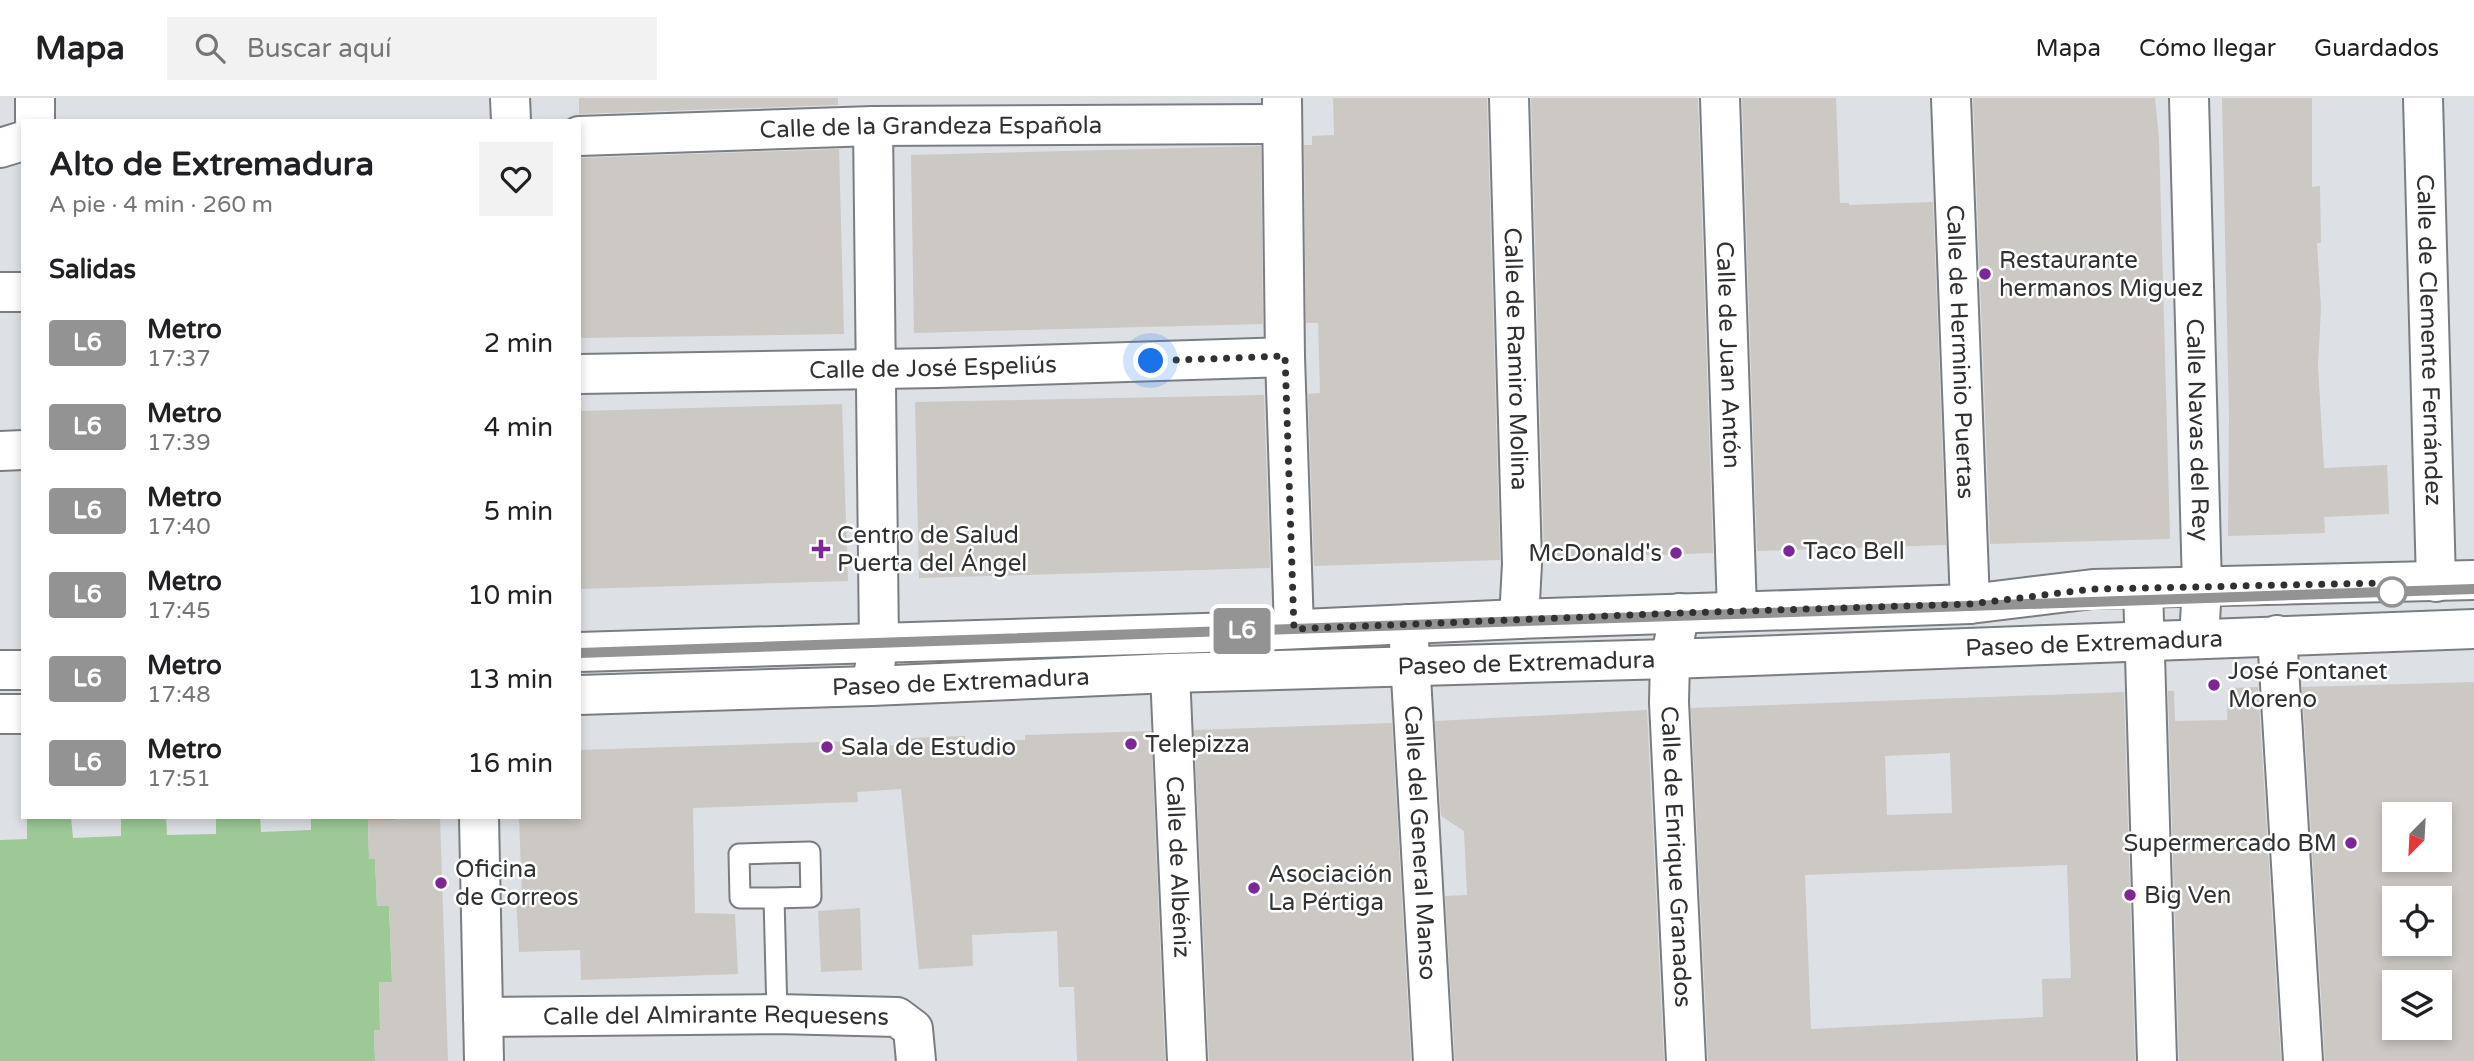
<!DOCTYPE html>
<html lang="es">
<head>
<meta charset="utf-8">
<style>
  body { margin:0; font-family:"Varela Round",sans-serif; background:#f2f2f2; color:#202124; height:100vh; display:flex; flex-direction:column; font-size:26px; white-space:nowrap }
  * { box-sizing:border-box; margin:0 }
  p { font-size:23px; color:#757577 }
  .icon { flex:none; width:38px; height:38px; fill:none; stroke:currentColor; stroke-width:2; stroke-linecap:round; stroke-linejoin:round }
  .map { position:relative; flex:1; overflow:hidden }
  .side { position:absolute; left:21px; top:21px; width:560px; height:700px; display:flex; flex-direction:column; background:#fff; border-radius:0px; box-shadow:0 4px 10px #0003 }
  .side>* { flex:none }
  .badge { padding:0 14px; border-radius:5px; font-size:24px; line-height:46px }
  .needle { width:46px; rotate:204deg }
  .controls { position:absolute; left:2382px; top:704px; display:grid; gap:14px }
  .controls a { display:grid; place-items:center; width:70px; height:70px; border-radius:0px; background:#fff; box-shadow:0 4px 10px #0003; font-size:35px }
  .you { position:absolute; width:35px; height:35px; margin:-18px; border:5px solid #fff; border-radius:50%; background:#1a73e8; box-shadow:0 0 0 10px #1a73e833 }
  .map>.badge { position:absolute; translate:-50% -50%; box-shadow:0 0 0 4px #fff }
  h2 { padding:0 28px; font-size:26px; line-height:63px }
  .round { display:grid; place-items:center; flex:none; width:74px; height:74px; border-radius:0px; background:#f2f2f2 }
  .head { display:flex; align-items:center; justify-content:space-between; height:119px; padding:0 28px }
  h1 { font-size:33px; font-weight:700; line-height:52px }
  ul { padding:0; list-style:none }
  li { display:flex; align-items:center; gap:21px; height:84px; padding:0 28px }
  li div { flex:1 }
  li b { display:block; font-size:26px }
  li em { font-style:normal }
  li .badge { min-width:77px; font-weight:700; text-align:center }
  header { display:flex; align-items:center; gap:42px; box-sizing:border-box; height:98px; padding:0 35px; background:#fff; border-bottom:2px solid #e0e0e0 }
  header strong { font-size:33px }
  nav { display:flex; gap:38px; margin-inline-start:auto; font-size:24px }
  .search { width:490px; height:63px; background:#f2f2f2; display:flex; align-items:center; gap:18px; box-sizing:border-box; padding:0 24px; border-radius:0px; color:#757577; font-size:26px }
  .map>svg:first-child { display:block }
</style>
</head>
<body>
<header>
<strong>Mapa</strong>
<div class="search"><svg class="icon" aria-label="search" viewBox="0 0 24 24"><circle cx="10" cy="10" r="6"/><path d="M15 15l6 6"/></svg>Buscar aquí</div>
<nav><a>Mapa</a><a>Cómo llegar</a><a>Guardados</a></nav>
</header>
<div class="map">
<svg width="2474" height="963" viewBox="0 0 2474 963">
  <rect width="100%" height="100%" fill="#dde1e5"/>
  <path fill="#9cc996" d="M27,719H71L73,740L121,738V719H166L167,737L216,736V719H260L261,734L311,732V719H396V722L368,723L369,761H375L377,808H389L392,884L379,885L380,932L374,933L375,963H0V742L27,741Z"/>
  <path fill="#ccc8c4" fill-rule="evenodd" d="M579,0H838V7L579,16Z
    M1333,0H1487L1500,462L1314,468L1308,296L1320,295L1318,225H1306L1304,47H1312V38L1334,37Z
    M1531,0H1698L1713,455L1544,461Z
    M1742,0H1836L1840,105H1849V107L1933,104L1946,447L1757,453Z
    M1973,0H2155L2159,40L2170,441L1990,446Z
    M2222,0H2312V89L2320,88L2321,145H2317L2321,210L2318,268L2324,370L2387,367L2389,416L2324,419L2325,435L2228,438L2229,318Z
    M1261,48L1263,226L914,235L911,57Z
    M839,51L844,236L579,240V60Z
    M1264,297L1270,470L919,480L915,304Z
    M842,306L848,483L579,491V313Z
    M2474,584V963H2325L2302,589ZM2394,716H2440V761H2394ZM2394,800H2440V845H2394ZM2394,884H2440V929H2394Z
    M2258,589L2281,963H2179L2168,593H2174L2175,623L2227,622L2228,590Z
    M2124,594L2135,963H1708L1691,610ZM1950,655L1952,715L1887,717L1885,658ZM2067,767L2071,880L2042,881L2043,919L1811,931L1805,777Z
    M1647,612L1664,963H1455L1445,798L1467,797L1464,733L1441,718L1435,623Z
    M1392,625L1411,963H1209L1194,632Z
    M1151,633L1165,963H1077L1074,889H1059L1057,833L972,837L973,868L919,871L901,691L857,694L858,704L693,710L695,815L735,816L738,876L581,882L580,852L519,854L516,798H522L519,719H579V652L853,643L854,649L911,646V640L965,638V644L1025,642V637Z
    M396,719H440L448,963H375L374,932H380L379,884H392L389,808H377L375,761H369L368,722H396Z
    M860,810L862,872L821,874L818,813Z"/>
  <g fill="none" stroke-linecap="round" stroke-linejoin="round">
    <defs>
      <path id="service" d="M774,800H740L739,756L810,754L811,799L774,800L777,916"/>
      <g id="minor">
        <path d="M35,0V23"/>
        <path d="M510,0L511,23"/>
        <path id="s1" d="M1509,0L1522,466L1519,521"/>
        <path id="s2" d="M1720,0L1737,513"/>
        <path id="s3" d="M1951,0L1970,506"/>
        <path id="s4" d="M2189,0L2202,489L2199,540"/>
        <path id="s5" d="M2423,0L2436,484"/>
        <path d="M1282,2L1285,259L1294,531"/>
        <path id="s6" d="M579,38L873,28L1281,26"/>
        <path d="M0,50L23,43"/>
        <path d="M0,194H23"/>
        <path id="s7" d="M579,276L937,270L1285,259"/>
        <path d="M0,353L23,352"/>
        <path d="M2143,490L2157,963"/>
        <path id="s8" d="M1680,515L1670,561L1669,604L1686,963"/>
        <path id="s9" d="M1408,526L1433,963"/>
        <path d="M2277,537L2303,963"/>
        <path id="s10" d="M1170,575L1187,963"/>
        <path d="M871,588L879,546L873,28"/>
        <path d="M479,719L484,963"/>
        <path id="s11" d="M483,919L777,916L897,919L913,931L916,963"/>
      </g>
      <g id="primary">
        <path d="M579,554L1236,534L1519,521L1970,506L2093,491L2474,482"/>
        <path d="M0,572H23"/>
        <path id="s12" d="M579,597L871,588L1170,575L1670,561L2474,531"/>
        <path d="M0,616H23"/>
      </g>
    </defs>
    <use href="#service" stroke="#7a7e82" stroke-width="23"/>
    <use href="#minor" stroke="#7a7e82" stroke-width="42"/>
    <use href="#primary" stroke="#7a7e82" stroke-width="42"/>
    <use href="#service" stroke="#fff" stroke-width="19"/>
    <use href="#minor" stroke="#fff" stroke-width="38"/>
    <use href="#primary" stroke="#fff" stroke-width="38"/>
  </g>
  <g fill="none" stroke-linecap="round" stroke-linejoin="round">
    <defs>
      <path id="line" d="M579,555L2474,491"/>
    </defs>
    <use href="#line" stroke="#fff" stroke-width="16"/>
    <use href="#line" stroke="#939393" stroke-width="10"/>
    <path stroke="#2f3132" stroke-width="7" stroke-dasharray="0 12.6" d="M1151,263L1285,258L1294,531L1680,515L1970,506L2093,491L2386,485L2392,494"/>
  </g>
  <g fill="#7c2797" stroke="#fff" stroke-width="2.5">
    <circle cx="1985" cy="176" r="7"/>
    <path d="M817.5 440.5h7v7h7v7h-7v7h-7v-7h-7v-7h7z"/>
    <circle cx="1789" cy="453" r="7"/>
    <circle cx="1676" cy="455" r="7"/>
    <circle cx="2214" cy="587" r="7"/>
    <circle cx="1131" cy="646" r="7"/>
    <circle cx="827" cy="649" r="7"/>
    <circle cx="2351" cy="745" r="7"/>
    <circle cx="441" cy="785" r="7"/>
    <circle cx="1254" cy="790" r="7"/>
    <circle cx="2130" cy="797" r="7"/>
  </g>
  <circle fill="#fff" stroke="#939393" stroke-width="3.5" cx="2392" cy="494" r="14"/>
  <g text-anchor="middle" stroke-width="5" stroke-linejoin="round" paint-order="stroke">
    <g font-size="24" fill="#2f3132" stroke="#fff">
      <text dy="8" stroke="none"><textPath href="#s6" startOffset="352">Calle de la Grandeza Española</textPath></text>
      <text dy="8" stroke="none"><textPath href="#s5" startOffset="242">Calle de Clemente Fernández</textPath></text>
      <text dy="8" stroke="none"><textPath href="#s3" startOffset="254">Calle de Herminio Puertas</textPath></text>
      <text dy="8" stroke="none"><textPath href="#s2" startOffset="257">Calle de Juan Antón</textPath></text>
      <text dy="8" stroke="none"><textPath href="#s1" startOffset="261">Calle de Ramiro Molina</textPath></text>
      <text dy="8" stroke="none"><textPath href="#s7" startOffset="354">Calle de José Espeliús</textPath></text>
      <text dy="8" stroke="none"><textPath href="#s4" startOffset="332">Calle Navas del Rey</textPath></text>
      <text dy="8" stroke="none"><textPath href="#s12" startOffset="1516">Paseo de Extremadura</textPath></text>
      <text dy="8" stroke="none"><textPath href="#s12" startOffset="948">Paseo de Extremadura</textPath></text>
      <text dy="8" stroke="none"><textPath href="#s12" startOffset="382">Paseo de Extremadura</textPath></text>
      <text dy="8" stroke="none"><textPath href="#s9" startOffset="219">Calle del General Manso</textPath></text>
      <text dy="8" stroke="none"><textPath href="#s8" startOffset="245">Calle de Enrique Granados</textPath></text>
      <text dy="8" stroke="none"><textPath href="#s10" startOffset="194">Calle de Albéniz</textPath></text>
      <text dy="8" stroke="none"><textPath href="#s11" startOffset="233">Calle del Almirante Requesens</textPath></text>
    </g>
    <g font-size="24" fill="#2f3132" stroke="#fff" text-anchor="start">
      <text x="1999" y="170">Restaurante<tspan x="1999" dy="28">hermanos Miguez</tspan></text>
      <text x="837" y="445">Centro de Salud<tspan x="837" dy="28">Puerta del Ángel</tspan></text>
      <text x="1803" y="461">Taco Bell</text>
      <text x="1662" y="463" text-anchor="end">McDonald's</text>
      <text x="2228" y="581">José Fontanet<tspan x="2228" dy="28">Moreno</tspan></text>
      <text x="1145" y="654">Telepizza</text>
      <text x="841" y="657">Sala de Estudio</text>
      <text x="2337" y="753" text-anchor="end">Supermercado BM</text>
      <text x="455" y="779">Oficina<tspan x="455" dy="28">de Correos</tspan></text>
      <text x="1268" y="784">Asociación<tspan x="1268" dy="28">La Pértiga</tspan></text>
      <text x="2144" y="805">Big Ven</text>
    </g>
  </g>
</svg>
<div class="controls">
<a><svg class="needle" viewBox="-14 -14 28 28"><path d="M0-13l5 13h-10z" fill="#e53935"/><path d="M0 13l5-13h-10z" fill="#757577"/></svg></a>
<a><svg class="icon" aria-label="locate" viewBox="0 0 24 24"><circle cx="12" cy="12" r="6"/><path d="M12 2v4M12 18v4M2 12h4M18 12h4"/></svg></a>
<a><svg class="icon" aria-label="layers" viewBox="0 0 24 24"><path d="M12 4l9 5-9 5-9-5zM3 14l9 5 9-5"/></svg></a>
</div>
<div class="you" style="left:1151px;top:263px"></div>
<b class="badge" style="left:1242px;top:533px;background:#939393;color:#fff">L6</b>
<section class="side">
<div class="head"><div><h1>Alto de Extremadura</h1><p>A pie · 4 min · 260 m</p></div><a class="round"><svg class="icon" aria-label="heart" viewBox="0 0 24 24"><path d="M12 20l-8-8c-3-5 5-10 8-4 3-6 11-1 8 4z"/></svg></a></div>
<h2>Salidas</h2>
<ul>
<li><span class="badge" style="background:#939393;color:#fff">L6</span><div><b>Metro</b><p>17:37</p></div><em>2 min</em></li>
<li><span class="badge" style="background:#939393;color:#fff">L6</span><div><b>Metro</b><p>17:39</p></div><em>4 min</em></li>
<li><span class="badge" style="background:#939393;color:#fff">L6</span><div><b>Metro</b><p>17:40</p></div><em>5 min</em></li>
<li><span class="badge" style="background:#939393;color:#fff">L6</span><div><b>Metro</b><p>17:45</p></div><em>10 min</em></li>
<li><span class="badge" style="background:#939393;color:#fff">L6</span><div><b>Metro</b><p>17:48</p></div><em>13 min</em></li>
<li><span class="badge" style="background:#939393;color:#fff">L6</span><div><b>Metro</b><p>17:51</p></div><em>16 min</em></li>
</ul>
</section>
</div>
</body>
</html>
